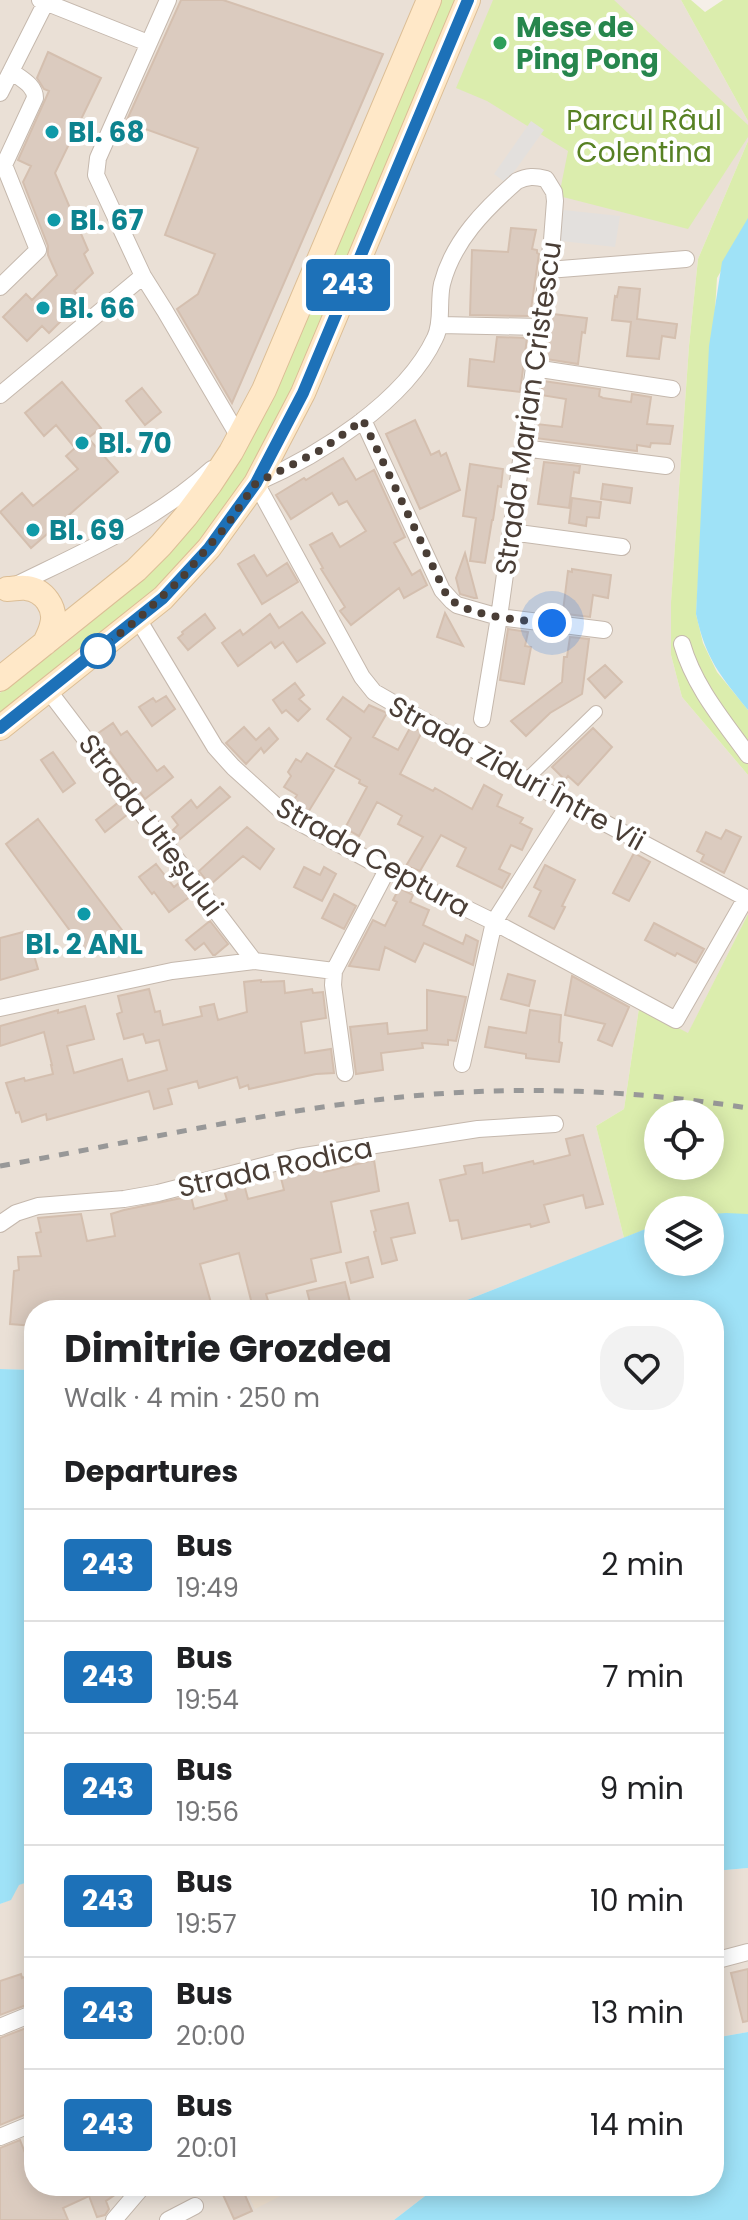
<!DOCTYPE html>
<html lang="en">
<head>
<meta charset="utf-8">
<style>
  body { margin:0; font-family:Poppins,sans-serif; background:#f2f2f2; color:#202124; height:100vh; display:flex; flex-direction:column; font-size:30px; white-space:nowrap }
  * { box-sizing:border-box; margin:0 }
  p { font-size:26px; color:#757577 }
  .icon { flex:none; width:44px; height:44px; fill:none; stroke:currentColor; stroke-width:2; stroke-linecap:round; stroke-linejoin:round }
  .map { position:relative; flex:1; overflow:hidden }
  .drawer { position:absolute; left:24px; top:1300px; width:700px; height:896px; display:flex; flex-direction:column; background:#fff; border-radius:32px; box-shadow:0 4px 20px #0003 }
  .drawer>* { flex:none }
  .badge { padding:0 16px; border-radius:6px; font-size:28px; line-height:52px }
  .buttons { position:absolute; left:644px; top:1100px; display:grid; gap:16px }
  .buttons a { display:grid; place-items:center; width:80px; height:80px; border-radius:50%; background:#fff; box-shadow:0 4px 20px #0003; font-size:40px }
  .you { position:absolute; width:40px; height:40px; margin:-20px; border:6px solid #fff; border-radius:50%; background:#1a73e8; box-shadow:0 0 0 12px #1a73e833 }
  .map>.badge { position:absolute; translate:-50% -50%; box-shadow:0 0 0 4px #fff }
  h2 { padding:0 40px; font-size:30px; line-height:72px }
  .round { display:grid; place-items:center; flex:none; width:84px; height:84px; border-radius:32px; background:#f2f2f2 }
  .summary { display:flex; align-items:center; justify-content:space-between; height:136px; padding:0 40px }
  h1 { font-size:38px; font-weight:700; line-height:60px }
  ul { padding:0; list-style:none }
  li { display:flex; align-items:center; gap:24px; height:112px; padding:0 40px; border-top:2px solid #e0e0e0 }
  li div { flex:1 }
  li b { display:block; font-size:30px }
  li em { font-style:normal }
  li .badge { min-width:88px; font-weight:700; text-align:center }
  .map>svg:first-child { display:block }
</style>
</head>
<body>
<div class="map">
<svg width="748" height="2220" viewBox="0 0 748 2220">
  <rect width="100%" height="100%" fill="#f5efe8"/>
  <path fill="#eae0d6" d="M0,0H681L748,121V141L698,259L689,346L671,603V655L682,697L748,775V914L688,1034L639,1008L624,1109L596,1126L624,1238L442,1310H34V1370L0,1369Z
    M748,1868V2032L714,2038V1871Z
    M34,1880V2186H438L394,2220H0V1904L11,1899L18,1885Z"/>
  <path fill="#f0e2d1" d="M244,2186H300L255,2209Z"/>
  <path fill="#dbedad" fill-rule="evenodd" d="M437,0H457L294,386L256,461L229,504L200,544L161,585L0,714V693L70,640L123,595L195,520Z
    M493,0H614L748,125V137L688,229L559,196L568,151L487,101L456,88Z
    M681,0H691L705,12L723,0H748V121Z
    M748,141V224L717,278L696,614L703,643L717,672L748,710V775L682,697L671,655V602L689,346L698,259Z
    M748,914V1214H710V1210H658V1224L624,1238L596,1126L624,1109L639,1008L688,1033ZM658,1114H710V1166H658Z"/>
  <path fill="#e3e0dd" d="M531,121L544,130L506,183L494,174Z
    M554,209L620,216L615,247L552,240Z"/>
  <path fill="#9fe2f7" d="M748,218V710C720,675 706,660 696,614L709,346L722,262Z
    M726,1213L748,1214V1868L714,1871V1310H442L658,1224V1262H710V1214Z
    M0,1369L34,1370V1880L19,1885L11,1900L0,1904Z
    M748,2032V2220H394L438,2186H714V2038Z"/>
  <path fill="#dbcbbf" stroke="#d4bfaf" stroke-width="2" d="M181,0H223L383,54L232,403L177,309L198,294L215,254L165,235L198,148L126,122Z
    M48,52L101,78L55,173L88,250L84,254L93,273L74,291L83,299L49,333L42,326L27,341L3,317L26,294L32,300L57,275L48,255V246L23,182L31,166L18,160L49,91L44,89L37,78Z
    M511,228L536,230L532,249L537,250V253L539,254L530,316L470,315L472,250L508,252Z
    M619,287L640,289L637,319L677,324L675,338L662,336L659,359L627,356L631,322L612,320L615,296L617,297Z
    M553,314L587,318L585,333L582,332L578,364L546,359Z
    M497,337L527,338L520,392L468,386L470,359L494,362Z
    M543,381L600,389L599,396L603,398L631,402L632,394L651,397L647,424L673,426L670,444L651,443L650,447L637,445V451L535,438L537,424L562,427L566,399L541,395Z
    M62,382L101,428L88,438L118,472L31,548L0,512L22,493L33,506L78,469L66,456L75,448L56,425L44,436L25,413Z
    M142,388L161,412L145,425L126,401Z
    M415,420L431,455L439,451L441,456L446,453L460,490L420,509L386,434Z
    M343,458L356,480L374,470L405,537L394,543L412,575L420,570L427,585L404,598L399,588L351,625L340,611L345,607L321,569L323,568L310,545L332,533L340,547L366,531L347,501L339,505L332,493L291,519L276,495L304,478L306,480Z
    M544,462L580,466L579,473L574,472L569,508L538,504Z
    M470,464L503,469L501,487L498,486L493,520H492L485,563L470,561L476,518L463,516Z
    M603,484L632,488L630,503L601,499Z
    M572,498L601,502L599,518L587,517L586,526L569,523Z
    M465,553L477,598H474L460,594L456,578Z
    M254,555L267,576L287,563L298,582L262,604L238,564Z
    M572,569L611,575L608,598L593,595L590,617L567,614V612L563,611L568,571L572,572Z
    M302,612L325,643L297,662L283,642L275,648L271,642L238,666L222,643L240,630L243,635L270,614L279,628Z
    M445,613L463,646L437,637Z
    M205,614L215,628L188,650L178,638L183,634L182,632Z
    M508,629L528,632L525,646L531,647L524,684L500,680Z
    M570,637L589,639L582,694L550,713L526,736L511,721L562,682L564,657H567Z
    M605,665L622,682L605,698L588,679Z
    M295,683L304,695L299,699L310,709L298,721L286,710L282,713L273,700Z
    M166,696L175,709L152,726L139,707L153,698L156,702Z
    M343,697L364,712L369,705L387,713L373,737L398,750L411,726L422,732L400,774L433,791L435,788L472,809L484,785L502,795L497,806L523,818L520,823L532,829L522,850L511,845L499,869L510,874L502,888L457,866L466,848L441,835L420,871L406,866L423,837L398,824L402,816L377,802L359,836L345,828L367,787L359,783L360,780L335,766L351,738L327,719Z
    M113,723L121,735L127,731L157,771L164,766L173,777L145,799L97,734Z
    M244,727L256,740L269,728L278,739L264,753L261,748L246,764L226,743Z
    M593,728L612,747L578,785L568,776L565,780L552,767Z
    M53,752L75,783L63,792L41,760Z
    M307,753L334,770L307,814L291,805L297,795L284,787L291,776L288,772L296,759L301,762Z
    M220,787L230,797L180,839L173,830L178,825L172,817L191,800L197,808Z
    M119,802L128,814L105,832L96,820Z
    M38,819L122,930L88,955L6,844Z
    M247,827L274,849L260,869L243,856L210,885L199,871Z
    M726,830L741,837L724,873L701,861L704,855L697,851L706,832L721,839Z
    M634,853L650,862L629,901L613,893Z
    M156,864L174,887L180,882L191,896L169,912L154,892L152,894L139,877Z
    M545,865L575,880L562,906L565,907L554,929L529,916L541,891L534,887Z
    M304,867L320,875L324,867L336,874L322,901L294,887Z
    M399,888L413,895L410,902L429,910L423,925L463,944L466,935L478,941L473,965L424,943L415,962L385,947L379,970L349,966L373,920L385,926L397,902L393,900Z
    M334,894L356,906L344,929L322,918Z
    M210,921L228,944L215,955H213L204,943L195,950L186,940Z
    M654,923L704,949L696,963L677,953L675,956L645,940Z
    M27,931L38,969L0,980V938Z
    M508,974L535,981L529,1006L501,999Z
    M572,976L629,1007L612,1046L598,1040L605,1024L565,1015Z
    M261,980V982L284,981L285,993L312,989L313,993L323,992L326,1018L301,1022L305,1053L331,1049L334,1073L316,1074L249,1089L248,1085L240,1088L237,1077L199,1088L197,1081L168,1089L172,1104L154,1109L149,1091L47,1120L46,1114L22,1122L19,1112L16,1113L6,1083L24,1078L25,1081L53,1074L51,1065H52L44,1032L0,1046V1026L58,1010V1013L85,1006L94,1039L67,1046L74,1073L122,1059L128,1081L167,1070L159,1040L146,1043L143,1034L124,1039L117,1014L122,1012L118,996L149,989L155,1012L160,1011L163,1025L202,1016L200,1007L214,1004L218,1020L247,1012L244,982Z
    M427,990L466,997L456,1041L448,1040V1045L422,1043L423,1048L381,1053L383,1070L356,1074L350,1027L387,1023L388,1034L427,1030Z
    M530,1010L561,1015L559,1042L562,1043L559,1062L526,1058V1054L485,1047L489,1027L526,1033Z
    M583,1135L603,1204L586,1208L583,1195L544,1205L549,1222L531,1227L530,1224L462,1239L458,1220L450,1221L440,1180L466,1174L464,1166L482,1163L483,1173L533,1161L534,1164L570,1155L566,1139Z
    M374,1160L379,1191L331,1202L341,1252L311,1259L316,1281L266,1294L269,1304L253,1308L239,1253L200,1264L213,1310H34V1326L10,1324L14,1271L19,1270L18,1257L41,1256L36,1233L41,1232L38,1218L81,1214L87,1241L115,1236L111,1214L124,1210L191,1196L194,1209L227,1200L224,1190L244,1184L248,1199L284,1190L281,1178L300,1173L299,1168L322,1164L324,1172Z
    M408,1203L415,1233L391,1238L397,1260L382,1264L374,1232L376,1231L371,1211Z
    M368,1257L373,1277L351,1283L346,1263Z
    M345,1282L352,1310H312L307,1291Z
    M748,1969V2021L743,2022L731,1973Z
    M21,1974L22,1978L34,1974V2002L0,2015V1981Z
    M34,2025V2111L0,2125V2038Z
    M20,2140L27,2158L34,2155V2186H128L106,2201L109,2209L105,2215L97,2217L89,2196L63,2208L68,2220H0V2148Z
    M219,2186H241L252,2211L234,2219Z"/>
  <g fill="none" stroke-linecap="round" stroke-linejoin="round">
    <defs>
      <path id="pedestrian" d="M526,780L596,712"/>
      <path id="minor" d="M40,0L148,43
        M168,0L98,158L96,175L143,276L165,311L239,437
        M0,93L46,2
        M548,270L686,259
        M0,287L38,250L4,165L35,98C35,85 21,79 11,71
        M440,325L540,327
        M534,368L672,389
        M0,395L143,276
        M363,420L442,590L452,601L457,605L499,617L604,630
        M523,448L666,466
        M511,532L622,547
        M12,587C83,552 154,522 212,469
        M138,619L215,747L233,767L286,815L387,870L494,922L676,1020L746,898
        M682,644C694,686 722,719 748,755
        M48,690L254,961
        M482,719L499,617L552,240L555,201L554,192L546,179C535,176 527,176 517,181C485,209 453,241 442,284C438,302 443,322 435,338C405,402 318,456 256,483L362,677L374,692L569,804L748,899
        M0,1008L172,971L254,961L334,971
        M462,1064L494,922L569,804
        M345,1073L333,985L334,971L387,870
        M0,1224L16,1213L38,1206L124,1199L158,1193L298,1157L478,1129L555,1124
        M714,1961L748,1952
        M0,2027L34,2013
        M0,2137L34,2123
        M114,2220L143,2186
        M168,2220L195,2206"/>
      <path id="secondary" d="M7,589C13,589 20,587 26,588C44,590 57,608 52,625C51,631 47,638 45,643
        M0,679L136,570L161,545L186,516L210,484L231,452L264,390L429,0
        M0,728L163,598L209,548L256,483L303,393L468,0"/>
    </defs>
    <use href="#pedestrian" stroke="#c5b8ad" stroke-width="14"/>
    <use href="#minor" stroke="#c5b8ad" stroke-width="18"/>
    <use href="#secondary" stroke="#dcbe96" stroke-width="26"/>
    <use href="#pedestrian" stroke="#fff" stroke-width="12"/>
    <use href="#minor" stroke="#fff" stroke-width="16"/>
    <use href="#secondary" stroke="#ffe8c8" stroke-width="24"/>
    <path stroke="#989898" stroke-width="5" stroke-dasharray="10 10" stroke-linecap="butt" d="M0,1166C134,1142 267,1111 402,1097C517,1085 634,1090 748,1108"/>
  </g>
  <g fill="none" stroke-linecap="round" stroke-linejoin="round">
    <defs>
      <path id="line" d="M0,728L163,598L209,548L256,483L303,393L468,0"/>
    </defs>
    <use href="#line" stroke="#fff" stroke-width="18"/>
    <use href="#line" stroke="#1d71b8" stroke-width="12"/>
    <path stroke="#4a3e36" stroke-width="8" stroke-dasharray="0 14.4" d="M98,651L138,619L181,579L227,525L256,483L321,450L363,420L447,596C468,618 523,620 552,623"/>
  </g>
  <circle fill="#2e9e5b" stroke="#fff" stroke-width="3" cx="500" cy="43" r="8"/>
  <g fill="#0f9aa8" stroke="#fff" stroke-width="3">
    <circle cx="52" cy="132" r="8"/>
    <circle cx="54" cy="220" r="8"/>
    <circle cx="43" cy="308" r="8"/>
    <circle cx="82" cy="443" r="8"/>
    <circle cx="33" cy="530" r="8"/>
    <circle cx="84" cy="914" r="8"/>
  </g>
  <circle fill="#fff" stroke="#1d71b8" stroke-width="4" cx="98" cy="651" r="16"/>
  <g text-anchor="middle" stroke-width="8" stroke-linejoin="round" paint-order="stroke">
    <g font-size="28" font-weight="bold" fill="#27864d" stroke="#fff" text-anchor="start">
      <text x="516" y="37">Mese de<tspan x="516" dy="32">Ping Pong</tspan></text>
    </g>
    <g font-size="28" fill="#578123" stroke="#fff">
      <text x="644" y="130">Parcul Râul<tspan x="644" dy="32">Colentina</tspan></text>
    </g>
    <g font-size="28" font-weight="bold" fill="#0d838f" stroke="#fff" text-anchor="start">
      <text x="68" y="142">Bl. 68</text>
      <text x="70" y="230">Bl. 67</text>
      <text x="59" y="318">Bl. 66</text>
      <text x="98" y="453">Bl. 70</text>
      <text x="49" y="540">Bl. 69</text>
      <text x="84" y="954" text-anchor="middle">Bl. 2 ANL</text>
    </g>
    <g font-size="28" fill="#4a3e36" stroke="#fff">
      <text transform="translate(528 408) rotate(-82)" y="10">Strada Marian Cristescu</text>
      <text transform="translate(517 773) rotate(29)" y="10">Strada Ziduri Între Vii</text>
      <text transform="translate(151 825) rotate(53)" y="10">Strada Utieșului</text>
      <text transform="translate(373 857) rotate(29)" y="10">Strada Ceptura</text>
      <text transform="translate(275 1167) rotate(-12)" y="10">Strada Rodica</text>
    </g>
  </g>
</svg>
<div class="buttons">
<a><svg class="icon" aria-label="locate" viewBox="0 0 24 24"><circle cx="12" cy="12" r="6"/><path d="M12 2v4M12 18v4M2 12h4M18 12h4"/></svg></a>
<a><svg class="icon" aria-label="layers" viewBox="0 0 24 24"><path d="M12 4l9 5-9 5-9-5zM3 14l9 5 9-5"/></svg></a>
</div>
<div class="you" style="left:552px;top:623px"></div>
<b class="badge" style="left:348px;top:285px;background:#1d71b8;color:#fff">243</b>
<section class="drawer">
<div class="summary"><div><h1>Dimitrie Grozdea</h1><p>Walk · 4 min · 250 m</p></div><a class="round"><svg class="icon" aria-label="heart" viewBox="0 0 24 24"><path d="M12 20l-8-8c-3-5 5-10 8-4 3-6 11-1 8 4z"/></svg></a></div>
<h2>Departures</h2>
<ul>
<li><span class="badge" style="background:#1d71b8;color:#fff">243</span><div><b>Bus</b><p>19:49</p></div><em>2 min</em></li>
<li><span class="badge" style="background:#1d71b8;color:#fff">243</span><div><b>Bus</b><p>19:54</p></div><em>7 min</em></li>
<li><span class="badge" style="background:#1d71b8;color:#fff">243</span><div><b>Bus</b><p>19:56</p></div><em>9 min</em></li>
<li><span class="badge" style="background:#1d71b8;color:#fff">243</span><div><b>Bus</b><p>19:57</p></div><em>10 min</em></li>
<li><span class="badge" style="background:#1d71b8;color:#fff">243</span><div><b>Bus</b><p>20:00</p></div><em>13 min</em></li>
<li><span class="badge" style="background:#1d71b8;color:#fff">243</span><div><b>Bus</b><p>20:01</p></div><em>14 min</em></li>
</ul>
</section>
</div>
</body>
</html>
